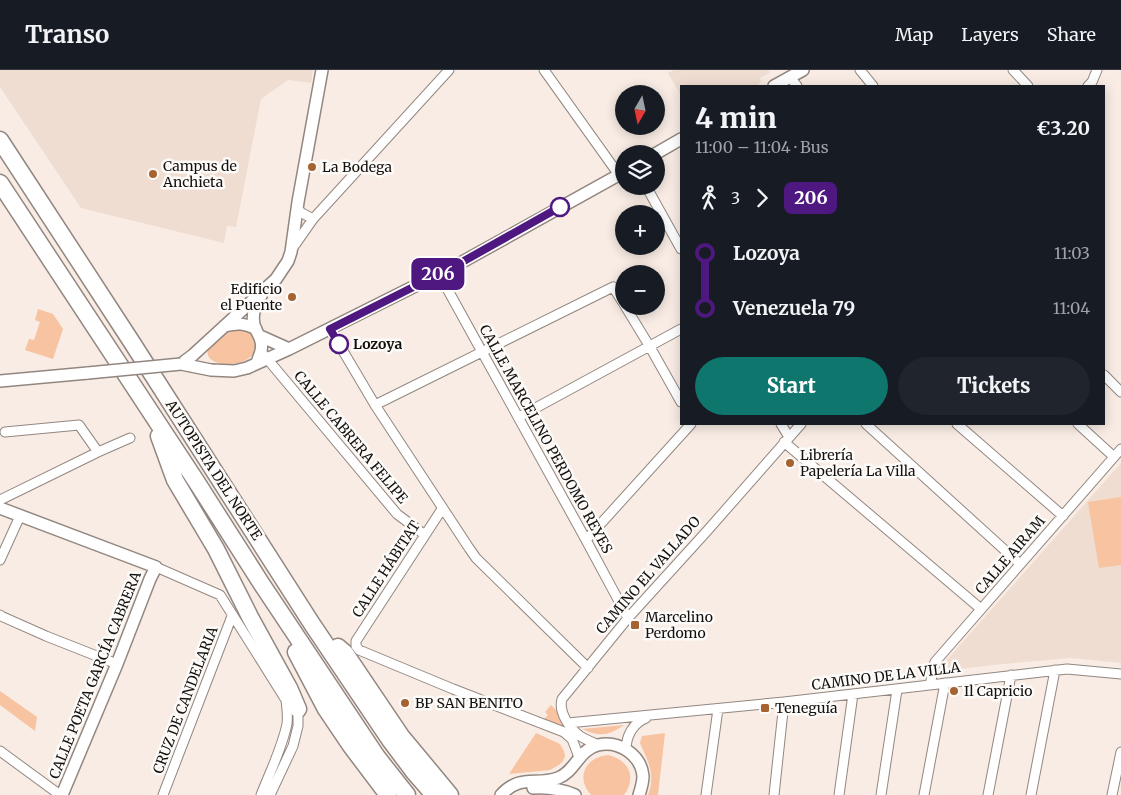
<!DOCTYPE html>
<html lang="en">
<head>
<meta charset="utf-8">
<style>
  body { margin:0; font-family:Merriweather,serif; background:#20242c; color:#f1f3f6; height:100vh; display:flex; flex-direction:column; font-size:19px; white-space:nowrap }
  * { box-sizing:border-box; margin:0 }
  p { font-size:16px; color:#9ea1a6 }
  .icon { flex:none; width:28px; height:28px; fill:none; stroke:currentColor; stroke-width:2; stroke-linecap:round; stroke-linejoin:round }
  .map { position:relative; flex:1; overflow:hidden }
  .side { position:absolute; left:680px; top:15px; width:425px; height:340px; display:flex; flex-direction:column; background:#171b24; border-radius:0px; box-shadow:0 2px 12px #0003 }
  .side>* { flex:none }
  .badge { padding:0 10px; border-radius:8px; font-size:18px; line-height:32px }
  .needle { width:32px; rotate:189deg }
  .controls { position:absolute; left:615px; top:15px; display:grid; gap:10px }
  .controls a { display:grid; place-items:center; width:50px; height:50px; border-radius:50%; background:#171b24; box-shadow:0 2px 12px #0003; font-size:25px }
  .map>.badge { position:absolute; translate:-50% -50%; box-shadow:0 0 0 2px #fff }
  .legs { display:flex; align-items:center; gap:8px; height:55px; padding:0 15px; font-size:16px }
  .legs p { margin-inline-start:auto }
  .overview { display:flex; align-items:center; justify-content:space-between; height:85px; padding:0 15px }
  h1 { font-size:28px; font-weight:800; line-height:38px }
  .action { display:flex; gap:10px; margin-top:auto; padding:10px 15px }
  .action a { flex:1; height:58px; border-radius:30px; background:#0f766e; color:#fff; font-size:20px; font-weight:800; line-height:58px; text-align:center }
  .action a+a { background:#20242c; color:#f1f3f6 }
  ul { padding:0 15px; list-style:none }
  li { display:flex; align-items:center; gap:18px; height:55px; font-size:19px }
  li i { display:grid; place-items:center; width:8px; height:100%; margin:0 6px; background:currentColor }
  li i::after { content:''; width:12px; height:12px; margin:-6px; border:4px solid; border-radius:50%; background:#171b24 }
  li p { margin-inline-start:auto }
  li:first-child i { background:linear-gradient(#0000 50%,currentColor 0) }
  li:last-child i { background:linear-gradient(currentColor 50%,#0000 0) }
  header { display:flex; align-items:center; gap:30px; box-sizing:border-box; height:70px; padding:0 25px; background:#171b24; border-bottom:1px solid #363941 }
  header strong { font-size:24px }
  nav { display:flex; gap:28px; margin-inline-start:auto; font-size:18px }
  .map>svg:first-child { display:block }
</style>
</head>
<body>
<header>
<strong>Transo</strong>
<nav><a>Map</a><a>Layers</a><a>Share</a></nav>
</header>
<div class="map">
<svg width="1121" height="725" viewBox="0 0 1121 725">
  <rect width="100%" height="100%" fill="#f8ece4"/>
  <path fill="#f0ddd1" d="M0,0H313L311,13L288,10L261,29L236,157L227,156L224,173L81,138L0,17Z
    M674,0H768L770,3L760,8L761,11L758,16H681V26L668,3Z
    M1121,393V593L1071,588L1003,594L950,600L945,592Z"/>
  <path fill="#f7c3a1" d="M38,239L53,244L63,259L53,289L25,280L29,269L34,270L40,252L35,250Z
    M246,259L254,265C255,269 257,273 256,276C254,304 187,297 214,272C225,262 231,260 246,259Z
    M1121,427V495L1099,498L1088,432Z
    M0,621L37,647L35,661L0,635Z
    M551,635C558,640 562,651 567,658L544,649L548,645L545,642Z
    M624,655C608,666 600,667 582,659Z
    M536,663L560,674L564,681L565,686L563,691L559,695L550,700L509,704Z
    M665,663L658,725H648C656,704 648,692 640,673L642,666Z
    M608,685C629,690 637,707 624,725H591C575,707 586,687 608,685Z"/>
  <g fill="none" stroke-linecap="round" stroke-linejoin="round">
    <defs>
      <path id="minor" d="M544,0L619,105
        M860,0L873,16
        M1013,0L1028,16
        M790,7L797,16
        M1088,16L1092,12L1097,0
        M646,116L681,179
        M297,139L302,143L313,149
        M292,179L313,149L449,0
        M439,204L586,470L628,548
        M625,236L650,277L681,332
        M330,259L375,335L469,478L476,488L588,598
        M264,285L397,444L425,465
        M1104,305L1121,322
        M375,335L613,217L624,234
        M519,347L681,259
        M781,354L789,367
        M866,354L1020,494
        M957,354L1063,446
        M1078,354L1113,386
        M5,362L79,355L98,382
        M784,372L981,539
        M0,430L98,382L130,368
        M442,439L356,571V576L359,580L453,619L564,662L572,669L579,687
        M586,470L691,354
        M0,490L20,446
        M156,497L220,525L286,630C287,638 288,646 287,654C282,678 270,702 261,725
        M0,545L1,546L46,566L117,594
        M930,615L935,592L1121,379
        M568,653L784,632L1067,599L1121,604
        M599,675C592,672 586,670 580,666C570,659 558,642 562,629L628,548L707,461L801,354
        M626,680C626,666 633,653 646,648
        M0,681L60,725
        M163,725L232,546
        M270,725L293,676L298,656V639
        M706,725L718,639
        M774,725L784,632
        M839,725L853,624
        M881,725L897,620
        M924,725L945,613
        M988,725L1011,605
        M1031,725L1055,600
        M1112,725L1121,682"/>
      <path id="tertiary" d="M774,16L803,0
        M655,84L681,69
        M225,256C238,253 244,253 256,259
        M260,266L289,279
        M257,293C258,289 260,285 261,281C263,271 259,266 255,258C251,247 255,235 261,226
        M181,294L211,300L234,301L247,298L289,279L455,196L624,102
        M181,294L193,285L276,209L288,191L291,182L298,132L322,0
        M0,311L88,303
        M0,438L156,497L150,509L117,594L62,725
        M533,718C548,717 561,719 575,725
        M501,725C520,704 535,716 558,708C576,701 578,680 598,675C619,670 641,685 643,706C643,713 641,719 639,725"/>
      <path id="motorway" d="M0,70L131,271L312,554L390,670L414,702L434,725
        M0,113L196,411L261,513L377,687L407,725
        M159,366L175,410L216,479L250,547L289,618L298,639
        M338,577L345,583L401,666L450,725
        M296,582L326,639L351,676L388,725"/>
    </defs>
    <use href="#minor" stroke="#928780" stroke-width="11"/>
    <use href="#tertiary" stroke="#928780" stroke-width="14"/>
    <use href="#motorway" stroke="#928780" stroke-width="19"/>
    <use href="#minor" stroke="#fff" stroke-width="9"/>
    <use href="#tertiary" stroke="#fff" stroke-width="11"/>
    <use href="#motorway" stroke="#fff" stroke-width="16"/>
    <defs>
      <path id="tertiary-bridge" d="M88,303L181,294"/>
    </defs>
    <use href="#tertiary-bridge" stroke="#928780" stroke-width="14" stroke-linecap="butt"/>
    <use href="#tertiary-bridge" stroke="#fff" stroke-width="11"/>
  </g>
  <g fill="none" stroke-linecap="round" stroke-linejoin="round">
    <defs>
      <path id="line-1" d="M339,274L330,259L455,196L560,137"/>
    </defs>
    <use href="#line-1" stroke="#fff" stroke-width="11"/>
    <use href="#line-1" stroke="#4f1780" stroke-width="8"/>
  </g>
  <g fill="#a66331" stroke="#fdfbf9" stroke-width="2">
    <circle cx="312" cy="97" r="5"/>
    <circle cx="153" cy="104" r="5"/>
    <circle cx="292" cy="227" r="5"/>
    <circle cx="790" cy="393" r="5"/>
    <rect x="630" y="550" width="10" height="10" rx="2.5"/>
    <circle cx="954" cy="621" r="5"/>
    <circle cx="405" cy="633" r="5"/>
    <rect x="760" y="633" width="10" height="10" rx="2.5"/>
  </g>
  <g fill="#fff" stroke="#4f1780" stroke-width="2.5">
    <circle cx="560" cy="137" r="9"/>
    <circle cx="339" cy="274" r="9"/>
  </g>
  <g text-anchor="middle" stroke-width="5" stroke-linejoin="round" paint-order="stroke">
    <g font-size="14" fill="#14100d" stroke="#fdfbf9" text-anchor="start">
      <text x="163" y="101">Campus de<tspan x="163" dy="16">Anchieta</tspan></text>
      <text x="322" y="102">La Bodega</text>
      <text x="282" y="224" text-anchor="end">Edificio<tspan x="282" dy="16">el Puente</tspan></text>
      <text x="800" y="390">Librería<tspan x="800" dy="16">Papelería La Villa</tspan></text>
      <text x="645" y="552">Marcelino<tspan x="645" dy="16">Perdomo</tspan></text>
      <text x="964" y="626">Il Capricio</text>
      <text x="415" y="638">BP SAN BENITO</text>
      <text x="775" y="643">Teneguía</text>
    </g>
    <g font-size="14" font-weight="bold" fill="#14100d" stroke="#fdfbf9" text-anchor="start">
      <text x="353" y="279">Lozoya</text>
    </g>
    <g font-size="14" fill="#14100d" stroke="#fdfbf9">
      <text transform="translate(351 367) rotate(50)" y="5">CALLE CABRERA FELIPE</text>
      <text transform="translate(546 369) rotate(61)" y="5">CALLE MARCELINO PERDOMO REYES</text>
      <text transform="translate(214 400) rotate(57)" y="5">AUTOPISTA DEL NORTE</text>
      <text transform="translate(1010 485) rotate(-49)" y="5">CALLE AIRAM</text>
      <text transform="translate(386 499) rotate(-57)" y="5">CALLE HÁBITAT</text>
      <text transform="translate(648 505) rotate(-49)" y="5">CAMINO EL VALLADO</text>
      <text transform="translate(95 605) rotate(-68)" y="5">CALLE POETA GARCÍA CABRERA</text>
      <text transform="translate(886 606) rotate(-7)" y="5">CAMINO DE LA VILLA</text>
      <text transform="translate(185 630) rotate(-69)" y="5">CRUZ DE CANDELARIA</text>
    </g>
  </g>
</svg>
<div class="controls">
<a><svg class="needle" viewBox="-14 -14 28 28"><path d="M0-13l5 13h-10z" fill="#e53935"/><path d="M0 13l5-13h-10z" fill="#9ea1a6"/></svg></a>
<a><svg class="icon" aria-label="layers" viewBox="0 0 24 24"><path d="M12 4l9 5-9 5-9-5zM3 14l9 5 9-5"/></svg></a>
<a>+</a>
<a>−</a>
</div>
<b class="badge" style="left:438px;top:204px;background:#4f1780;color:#fff">206</b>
<section class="side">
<div class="overview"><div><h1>4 min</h1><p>11:00 – 11:04 · Bus</p></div><b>€3.20</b></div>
<div class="legs"><svg class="icon" aria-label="walk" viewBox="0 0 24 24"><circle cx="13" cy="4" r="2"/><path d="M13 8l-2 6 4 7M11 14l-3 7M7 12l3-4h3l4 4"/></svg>3<svg class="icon" aria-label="forward" viewBox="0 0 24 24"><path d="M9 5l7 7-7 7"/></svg><b class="badge" style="background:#4f1780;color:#fff">206</b></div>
<ul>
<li><i style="color:#4f1780"></i><b>Lozoya</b><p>11:03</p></li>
<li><i style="color:#4f1780"></i><b>Venezuela 79</b><p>11:04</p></li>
</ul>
<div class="action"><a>Start</a><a>Tickets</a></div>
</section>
</div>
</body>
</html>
